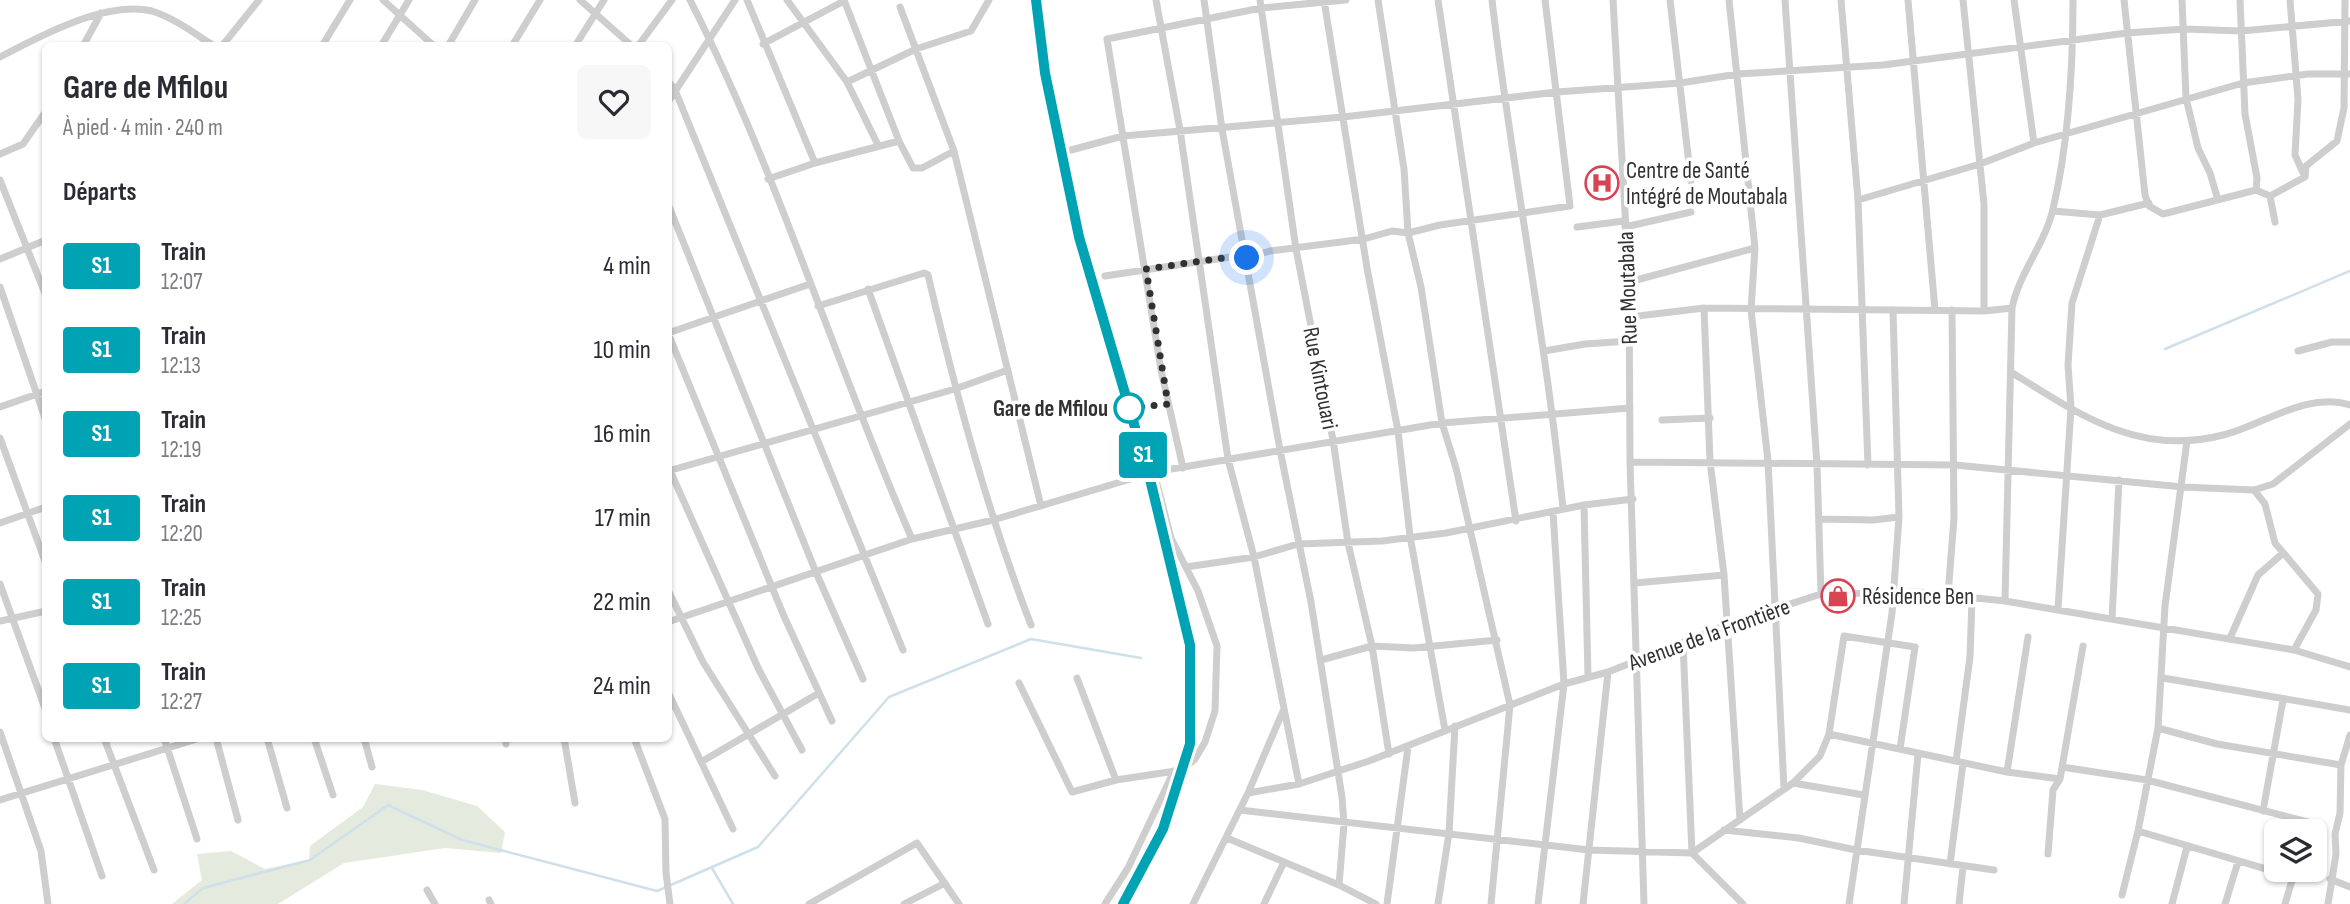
<!DOCTYPE html>
<html lang="fr">
<head>
<meta charset="utf-8">
<style>
  body { margin:0; font-family:"Sofia Sans Condensed",sans-serif; background:#f7f7f7; color:#2b2b33; height:100vh; display:flex; flex-direction:column; font-size:26px; white-space:nowrap }
  * { box-sizing:border-box; margin:0 }
  p { font-size:23px; color:#7c7c81 }
  .icon { flex:none; width:38px; height:38px; fill:none; stroke:currentColor; stroke-width:2; stroke-linecap:round; stroke-linejoin:round }
  .map { position:relative; flex:1; overflow:hidden }
  .sheet { position:absolute; left:42px; top:42px; width:630px; height:700px; display:flex; flex-direction:column; background:#fff; border-radius:10px; box-shadow:0 2px 5px #0004 }
  .sheet>* { flex:none }
  .badge { padding:0 14px; border-radius:5px; font-size:24px; line-height:46px }
  .buttons { position:absolute; left:2264px; top:819px; display:grid; gap:14px }
  .buttons a { display:grid; place-items:center; width:63px; height:63px; border-radius:10px; background:#fff; box-shadow:0 2px 5px #0004; font-size:35px }
  .you { position:absolute; width:35px; height:35px; margin:-18px; border:5px solid #fff; border-radius:50%; background:#1a73e8; box-shadow:0 0 0 10px #1a73e833 }
  .map>.badge { position:absolute; translate:-50% -50%; box-shadow:0 0 0 4px #fff }
  h2 { padding:0 21px; font-size:26px; line-height:63px }
  .round { display:grid; place-items:center; flex:none; width:74px; height:74px; border-radius:10px; background:#f7f7f7 }
  .overview { display:flex; align-items:center; justify-content:space-between; height:119px; padding:0 21px }
  h1 { font-size:33px; font-weight:700; line-height:52px }
  ul { padding:0; list-style:none }
  li { display:flex; align-items:center; gap:21px; height:84px; padding:0 21px }
  li div { flex:1 }
  li b { display:block; font-size:26px }
  li em { font-style:normal }
  li .badge { min-width:77px; font-weight:700; text-align:center }
  .map>svg:first-child { display:block }
</style>
</head>
<body>
<div class="map">
<svg width="2350" height="904" viewBox="0 0 2350 904">
  <rect width="100%" height="100%" fill="#fff"/>
  <path fill="#e4eade" d="M375,784L422,790L477,806L505,832L501,853L445,848L344,863L278,904H172L202,880L197,854L231,851L265,869L309,860L310,846L363,807Z"/>
  <g fill="none" stroke-linecap="round" stroke-linejoin="round">
    <path stroke="#cfe0ea" stroke-width="2.5" d="M2165,349L2350,271
      M712,868L733,904
      M184,904L203,888L310,860L388,805L462,840L657,891L758,847L889,697L1031,639L1141,658"/>
    <path stroke="#cecece" stroke-width="7" d="M383,0L434,46
      M580,0L632,46
      M690,0C778,173 834,361 912,539
      M747,0L815,163
      M787,0L847,82L878,145
      M844,0L899,141L913,168H922L954,151
      M1156,0L1180,130L1228,459L1254,557L1299,784
      M1204,0L1222,129L1280,450L1311,602L1342,797L1344,824L1339,885
      M1260,0L1296,249L1333,440L1348,543L1372,646L1389,754
      M1324,0L1367,268L1398,431L1410,536L1445,730
      M1378,0L1404,169L1408,233L1421,287L1442,423L1456,468L1510,705L1491,904
      M1438,0L1516,521
      M1492,0C1512,170 1546,338 1563,509
      M1613,0L1629,282L1630,462L1644,904
      M1670,0L1691,181
      M1729,0L1755,248L1751,310L1768,461L1784,789
      M1785,0L1817,465L1821,594
      M1841,0L1858,200L1868,465
      M1908,0L1935,310
      M1963,0L1984,204V311
      M2014,0L2034,143
      M2124,0L2145,195L2149,206L2163,214L2256,190
      M2182,0L2186,98L2198,148L2210,173L2218,200
      M2240,0L2245,114L2257,178L2256,190L2270,196L2275,222
      M2290,0L2298,99L2295,155L2305,177
      M900,7L954,151L1041,506
      M763,44L844,1
      M83,46L101,13
      M222,46L259,0
      M322,46L350,0
      M381,46L409,0
      M448,46L475,0
      M512,46L540,0
      M575,46L604,0
      M638,46L672,0
      M0,57C40,36 106,0 152,11C174,18 194,33 214,46
      M668,81L675,90L903,650
      M847,82L916,49L971,31L989,0
      M668,102L735,0
      M1071,150L1123,136L1343,117L1557,92L1680,83L1738,74L1883,65L2127,33L2184,29L2241,31L2350,21
      M0,154L23,144L46,111
      M768,179L815,163L899,141
      M0,180L46,296
      M2270,196L2305,177L2306,166L2337,141L2344,108L2345,0
      M1858,200L1980,164L2034,143L2243,83L2308,74H2350
      M668,204L815,570L863,679
      M2053,211L2100,215L2149,203
      M1577,227L1624,221
      M1625,227L1691,212
      M0,259L46,240
      M1105,276L1230,257L1247,258L1270,251L1364,239L1392,231L1408,233L1440,225L1570,206L1545,0
      M1629,282L1755,248
      M0,287L46,421
      M868,289L988,624
      M818,306L924,273L928,275C956,394 987,511 1031,625
      M1704,308L1710,461L1724,575L1740,820
      M1630,317L1704,308L1984,311L2012,308
      M668,333L783,614L832,721
      M668,333L810,284
      M1544,351L1585,344L1629,341
      M2298,351L2332,342H2350
      M2011,372C2078,414 2139,457 2223,435C2263,425 2307,391 2350,405
      M0,407L46,391
      M1662,420L1710,418
      M0,438L46,564
      M1630,462L1955,465L2183,487L2254,490L2273,484L2350,424
      M668,466L759,670L802,750
      M1183,468L1161,370L1107,39L1261,8L1346,0
      M668,471L955,389L1005,371
      M2254,490L2265,504L2275,543L2318,594L2316,610L2294,650
      M1584,505L1588,677
      M1819,519L1873,520L1899,517
      M0,523L46,507
      M1186,567L1254,557L1298,544L1382,541L1446,533L1584,505L1633,499
      M1635,583L1724,575
      M0,584L46,711
      M668,590L703,662L775,776
      M1948,595L1954,518L1952,310
      M2005,601L2012,308C2019,273 2045,244 2053,209C2069,141 2073,69 2073,0
      M2058,609L2071,408L2068,365L2072,303L2100,215
      M2112,619L2119,480
      M0,621L46,611
      M668,622L912,539L993,520L1154,472L1442,423L1630,408
      M2230,638L2258,575L2282,554
      M1683,643L1692,853L1743,904
      M1321,660L1372,646L1414,648L1497,640
      M1077,678L1116,780
      M2163,678L2350,710
      M1019,683L1072,792L1116,780L1182,770L1195,759L1205,742L1215,711L1217,646L1198,591L1171,538L1154,472
      M668,692L733,829
      M2158,728L2217,744L2341,765
      M0,732L41,851L48,904
      M1829,734L2007,772L2060,779
      M54,738L102,876
      M104,738L154,870
      M164,738L197,839
      M216,738L238,820
      M267,738L287,808
      M314,738L333,795
      M364,738L372,767
      M505,738L506,744
      M564,738L575,803
      M634,738L665,819L666,873L670,904
      M1956,761L1970,657L1972,598
      M701,762L819,693
      M2062,767L2147,780L2308,822L2306,831
      M2007,772L2028,637
      M1793,783L1864,795
      M1248,793L1283,711
      M0,800L200,738
      M1240,810L1589,850L1692,853L1793,783L1820,756L1829,734L1844,636L1915,647L1900,749
      M2263,811L2283,700
      M1724,830L1799,838L1856,850L1994,870
      M2138,831L2293,877L2296,870
      M1227,838L1339,885L1376,904
      M2048,854L2053,790L2060,779L2083,646
      M1950,864L1963,763
      M2330,879L2350,887
      M427,890L435,904
      M2122,895L2138,831L2158,728L2165,606L2187,441
      M489,900L491,904
      M809,904L917,843L959,904
      M904,904L945,883
      M1105,904L1128,868L1174,771
      M1193,904L1248,793L1299,784L1369,761L1564,684L1608,672L1726,625L1821,594L1919,592L2005,601L2294,650L2350,667
      M1264,904L1284,862
      M1387,904L1408,747
      M1438,904L1449,833L1455,726
      M1538,904L1564,684L1553,512
      M1583,904L1608,672
      M1849,904L1892,613L1899,517L1893,310
      M1904,904L1918,754
      M1959,904L1963,867
      M2172,904L2187,847
      M2225,904L2238,862
      M2285,904L2293,877
      M2328,904L2336,854L2335,834L2340,813L2341,765L2350,735"/>
    <path stroke="#868686" stroke-width="2.5" stroke-dasharray="7 5" stroke-linecap="butt" d="M1036,0L1045,73L1079,238L1149,475L1190,645V744L1163,829L1123,904"/>
  </g>
  <g fill="none" stroke-linecap="round" stroke-linejoin="round">
    <defs>
      <path id="line" d="M1036,0L1045,73L1079,237L1149,475L1190,645V744L1163,829L1123,904"/>
    </defs>
    <use href="#line" stroke="#fff" stroke-width="16"/>
    <use href="#line" stroke="#00a3b4" stroke-width="10"/>
    <path stroke="#313131" stroke-width="7" stroke-dasharray="0 12.6" d="M1129,408L1168,404L1146,269L1230,257L1247,258"/>
  </g>
  <defs>
    <symbol id="hospital-ring" viewBox="-11 -11 22 22"><circle r="9.5" fill="#fff" stroke="#d74452" stroke-width="1.5"/><path d="M-5-5h3v3.5h4V-5h3V5h-3V1.5h-4V5h-3Z" fill="#d74452"/></symbol>
    <symbol id="shop-ring" viewBox="-11 -11 22 22"><circle r="9.5" fill="#fff" stroke="#d74452" stroke-width="1.5"/><path d="M-5-2.5h2.3a2.7 3.5 0 0 1 5.4 0H5L5.5 6h-11ZM-1.5-2.5h3a1.5 2.3 0 0 0-3 0Z" fill="#d74452"/></symbol>
  </defs>
  <g fill-rule="evenodd">
    <use href="#hospital-ring" x="1583" y="164" width="38" height="38"/>
    <use href="#shop-ring" x="1819" y="577" width="38" height="38"/>
  </g>
  <circle fill="#fff" stroke="#00a3b4" stroke-width="3.5" cx="1129" cy="408" r="14"/>
  <g text-anchor="middle" stroke-width="7" stroke-linejoin="round" paint-order="stroke">
    <g font-size="23" fill="#313131" stroke="#fff" text-anchor="start">
      <text x="1626" y="178">Centre de Santé<tspan x="1626" dy="26">Intégré de Moutabala</tspan></text>
      <text x="1862" y="604">Résidence Ben</text>
    </g>
    <g font-size="23" fill="#313131" stroke="#fff">
      <text transform="translate(1627 288) rotate(-92)" y="8">Rue Moutabala</text>
      <text transform="translate(1321 378) rotate(79)" y="8">Rue Kintouari</text>
      <text transform="translate(1709 634) rotate(-20)" y="8">Avenue de la Frontière</text>
    </g>
    <g font-size="23" font-weight="bold" fill="#313131" stroke="#fff" text-anchor="end">
      <text x="1108" y="416">Gare de Mfilou</text>
    </g>
  </g>
</svg>
<div class="buttons">
<a><svg class="icon" aria-label="layers" viewBox="0 0 24 24"><path d="M12 4l9 5-9 5-9-5zM3 14l9 5 9-5"/></svg></a>
</div>
<div class="you" style="left:1247px;top:258px"></div>
<b class="badge" style="left:1143px;top:455px;background:#00a3b4;color:#fff">S1</b>
<section class="sheet">
<div class="overview"><div><h1>Gare de Mfilou</h1><p>À pied · 4 min · 240 m</p></div><a class="round"><svg class="icon" aria-label="heart" viewBox="0 0 24 24"><path d="M12 20l-8-8c-3-5 5-10 8-4 3-6 11-1 8 4z"/></svg></a></div>
<h2>Départs</h2>
<ul>
<li><span class="badge" style="background:#00a3b4;color:#fff">S1</span><div><b>Train</b><p>12:07</p></div><em>4 min</em></li>
<li><span class="badge" style="background:#00a3b4;color:#fff">S1</span><div><b>Train</b><p>12:13</p></div><em>10 min</em></li>
<li><span class="badge" style="background:#00a3b4;color:#fff">S1</span><div><b>Train</b><p>12:19</p></div><em>16 min</em></li>
<li><span class="badge" style="background:#00a3b4;color:#fff">S1</span><div><b>Train</b><p>12:20</p></div><em>17 min</em></li>
<li><span class="badge" style="background:#00a3b4;color:#fff">S1</span><div><b>Train</b><p>12:25</p></div><em>22 min</em></li>
<li><span class="badge" style="background:#00a3b4;color:#fff">S1</span><div><b>Train</b><p>12:27</p></div><em>24 min</em></li>
</ul>
</section>
</div>
</body>
</html>
